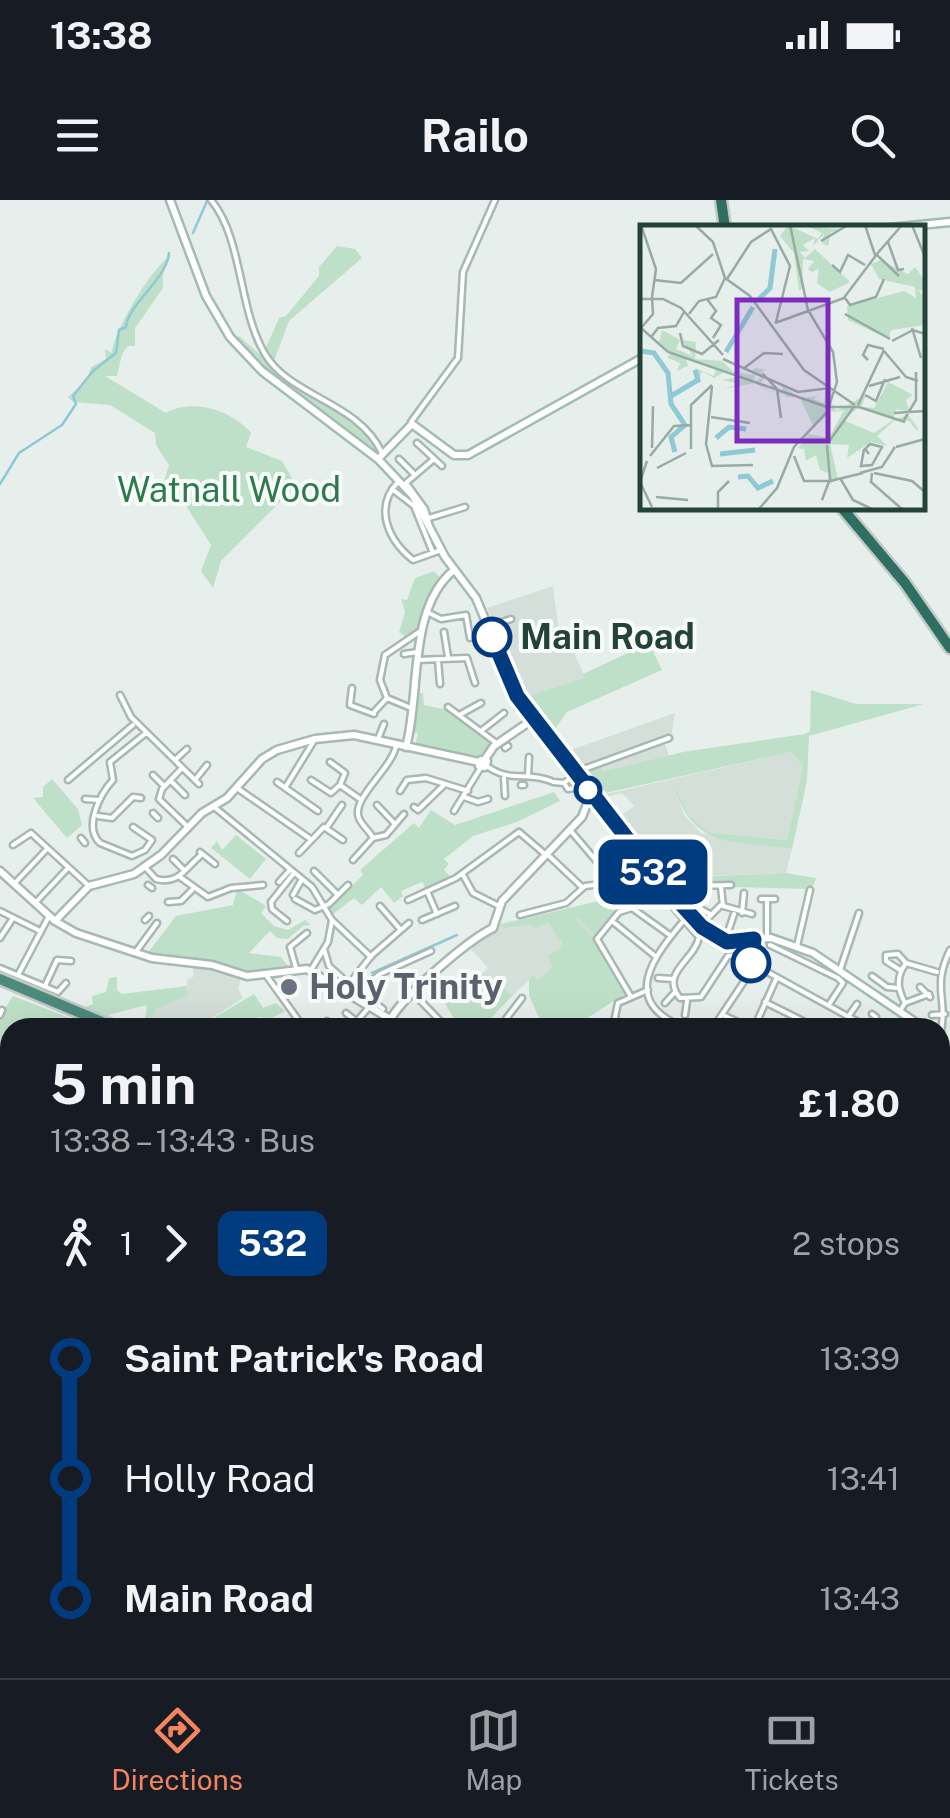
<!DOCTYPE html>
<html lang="en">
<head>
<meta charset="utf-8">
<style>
  body { margin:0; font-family:"Public Sans",sans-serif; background:#20242c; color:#f1f3f6; height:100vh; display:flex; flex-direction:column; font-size:38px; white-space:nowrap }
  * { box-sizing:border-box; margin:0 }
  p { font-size:32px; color:#9ea1a6 }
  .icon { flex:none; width:55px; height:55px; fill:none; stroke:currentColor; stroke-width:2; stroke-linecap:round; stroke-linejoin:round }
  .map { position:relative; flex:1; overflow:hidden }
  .details { position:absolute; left:0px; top:818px; width:950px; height:662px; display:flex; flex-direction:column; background:#171b24; border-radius:30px 30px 0 0; box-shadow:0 10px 40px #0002 }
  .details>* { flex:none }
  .badge { padding:0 20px; border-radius:15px; font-size:35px; line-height:65px }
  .map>.badge { position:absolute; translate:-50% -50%; box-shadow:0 0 0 5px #fff }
  .legs { display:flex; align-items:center; gap:15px; height:110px; padding:0 50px; font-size:32px }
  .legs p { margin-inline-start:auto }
  .summary { display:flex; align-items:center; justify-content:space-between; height:170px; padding:0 50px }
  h1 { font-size:55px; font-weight:700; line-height:75px }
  ul { padding:0 50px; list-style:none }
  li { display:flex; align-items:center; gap:35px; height:120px; font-size:38px }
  li i { display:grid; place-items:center; width:15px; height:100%; margin:0 12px; background:currentColor }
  li i::after { content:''; width:25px; height:25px; margin:-12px; border:8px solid; border-radius:50%; background:#171b24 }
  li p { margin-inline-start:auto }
  li:first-child i { background:linear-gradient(#0000 50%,currentColor 0) }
  li:last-child i { background:linear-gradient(currentColor 50%,#0000 0) }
  .status { display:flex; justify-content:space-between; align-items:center; height:70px; padding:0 50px; background:#171b24; direction:ltr }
  .status svg { height:28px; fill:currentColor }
  header { display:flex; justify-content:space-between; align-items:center; height:130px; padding:0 50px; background:#171b24; font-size:45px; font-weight:700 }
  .dock { display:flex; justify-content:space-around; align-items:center; height:140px; border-top:2px solid #363941; background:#171b24; font-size:28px; color:#9ea1a6 }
  .dock a { display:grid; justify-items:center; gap:5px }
  .dock .current { color:#f4845f }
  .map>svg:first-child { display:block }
</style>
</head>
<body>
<div class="status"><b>13:38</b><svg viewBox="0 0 49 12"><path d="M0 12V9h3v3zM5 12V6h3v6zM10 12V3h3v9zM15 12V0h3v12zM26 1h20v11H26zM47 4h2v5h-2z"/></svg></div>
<header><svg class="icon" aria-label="menu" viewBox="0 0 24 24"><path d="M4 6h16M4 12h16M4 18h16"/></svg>Railo<svg class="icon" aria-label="search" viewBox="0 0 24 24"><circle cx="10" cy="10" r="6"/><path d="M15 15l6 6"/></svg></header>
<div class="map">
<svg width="950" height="1478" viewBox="0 0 950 1478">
  <rect width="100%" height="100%" fill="#e6efeb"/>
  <path fill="#d4dfda" d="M553,386L558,425L561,432L565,431L585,478L525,497L513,478L516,474L487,408Z
    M675,513L670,543L664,541L669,556L602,573L599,565L577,574L565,552Z
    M791,552L803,566L787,640L708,632L688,614L674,584L684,615L701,633L792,649L786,673L662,677L617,618L634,606L622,593L608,597L606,594Z
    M603,700L617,714L594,740L626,793L573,827H536L542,824L529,795V780L496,812L472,783L488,768L468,746L498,724Z
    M193,766L242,776L238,789L243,798L198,827L148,828L152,807L188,795L187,780L193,777Z
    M940,1460L950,1478L783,1476L793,1475V1470H940Z"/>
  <path fill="#bfe0c8" d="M337,46L355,49L362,58L289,121L274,161L265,150L279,118L286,116L319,76V67Z
    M171,55L163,73V88L135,128V146H128L122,154L117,176H105L166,213C192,198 232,210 251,233L246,247L282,261L294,282L290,292L221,361L213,388L201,371L211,345L178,293L172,297L162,288L169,265L156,245L155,233L110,205L73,202L68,197L87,180L91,167L106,159L105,149L112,153C113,132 152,67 171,55Z
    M239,136L273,166L364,228L379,249L376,252L255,162L234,139Z
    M434,371L443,381L420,427L406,437L399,432L405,412L401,399L407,400L415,378Z
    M649,443L662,470L567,512L555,529L542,521L525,497L584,478L583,474Z
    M811,490L856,504H924L809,536L807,581L792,649C734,640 691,650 674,584L688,614L708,632L787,640L803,566L791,552L596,595L578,576L600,565L602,572L683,552L805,534L810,531Z
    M417,493H423L424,505L452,511L492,544L479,556L415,545L418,533L411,532Z
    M52,579L78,609L82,625L67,638L33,598L43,597V587Z
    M554,592L560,601L517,622L473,636L444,659L449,664L444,670L452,678L427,690L422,682L401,691L403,696L394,703L381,687L362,705L354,698L332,715L329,709L363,675L360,670L414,623L419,628L431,610L455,625Z
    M236,635L266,659L250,679L211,648L217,641L222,650Z
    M786,673L816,678L812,689L732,687L729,681L686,685L675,693L661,678Z
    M237,689L263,704L266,707L261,713L274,726L288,730L305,720L311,725L303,726L288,739L277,738L270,731L249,753L281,757L288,766L255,773L147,754L176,716L233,705Z
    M603,700L617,714L596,737L578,717L576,720L595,739L626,793L573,827H536L542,824L529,795V779L533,775L538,780L553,767L548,756L564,746L549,723L534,728L530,724L504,728L501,725Z
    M0,771L83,808L93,804L92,796L106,792L109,778L117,777V790L122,794L187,786L188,795L154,810L150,827H144L147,805L108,815L134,827H119Z
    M468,779L485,795L496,780L512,796L492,817L488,827H459L443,800Z
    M254,794L263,808L276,803L285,811L272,818L258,817L256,824L266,827H199Z
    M13,796L93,827L10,828V857L0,846V816Z
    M950,961V1090L940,1098V967Z
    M289,1470H424L429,1475L280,1478Z"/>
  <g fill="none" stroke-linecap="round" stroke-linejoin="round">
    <path stroke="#8ec9d4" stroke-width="2.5" d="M193,33L207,1
      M0,284L19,253L62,225L76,204L73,196L93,171L116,153L119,130L126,127C128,104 167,79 169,53
      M372,773L457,735
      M0,1345L10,1346"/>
    <defs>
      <path id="minor" d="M211,0C243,38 238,109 265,154C290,197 359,202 382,253
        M411,222L458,158L463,72L495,0
        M417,243L442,266
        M399,259L413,273
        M399,281C373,307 388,340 413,360L441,350
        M407,282L434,259
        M406,283L425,309L430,327
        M392,289L414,306L433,353
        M429,318L465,307
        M429,413L441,419L466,415L470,438
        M488,427L511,419
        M444,432L448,457
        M404,454L418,452
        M417,460L467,458L475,483
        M438,460L440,484
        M352,488L350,505L374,514
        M120,495L131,517L199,584
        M448,507L495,542
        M411,508L387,498L380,480L385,455L419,432
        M375,511L387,498
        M461,514L481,503
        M481,531L504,513
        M378,539L384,524
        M505,548L508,546
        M176,559L187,549
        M330,562L345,573L340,585
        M487,566C509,583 527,571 551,581
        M182,568L162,589L159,599L188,627
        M153,575L164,586
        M528,576L529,557
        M504,578L505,596
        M68,580L133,525
        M195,580L207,565
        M311,580L331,593L340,585
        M171,581L185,595
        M277,582L318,611
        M553,582L564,583L581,570L669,538
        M564,583L568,589L575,588
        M340,585L360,599
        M521,585H524
        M237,588L309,638
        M285,588L315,539
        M400,591L407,580L426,578L468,591
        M464,597L478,602L488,599
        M85,599L98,600
        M377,605L394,623
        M213,606L312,687L332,720L371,757
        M414,607L418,610L443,586
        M454,611L481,567
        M153,613L158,618
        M98,616L112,618L133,597L141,598
        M133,627L152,640L145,650
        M327,627L342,605
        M570,630L610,677V683
        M81,638L85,643
        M373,638L386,635L404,614
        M13,645L31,633L89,686
        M145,650L132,656L100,643C83,627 100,594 113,580L110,562L146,533
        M200,652L215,664
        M299,653L324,627L343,640
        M547,654L583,688
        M173,659L184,670
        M353,660L373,638C369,630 362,626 359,618C351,598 391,570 396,546
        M145,667L156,679C178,685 185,669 200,656
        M314,671L337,694
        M463,675L473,693L499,706
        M180,677L208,697L231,688L263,685
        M279,682L289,671
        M15,683L46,650
        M148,685L152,688
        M721,687L723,706L752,714
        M427,691L437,714
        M293,695L302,679
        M675,696L688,686L731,685
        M295,699L315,710L329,704L348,685
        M761,699H775
        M408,700L456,678L519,632L546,655
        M37,701L68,668
        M168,702L181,701L192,690
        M670,703L699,737C695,760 659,773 680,798L701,797L728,756L752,754
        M380,706L400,729
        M697,707L710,714
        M0,711L40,731
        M742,713L744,693
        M734,714L728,732L738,736
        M520,715L566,703L585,686L610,683L624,692L660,681
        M709,717L721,705
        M685,719C654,756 617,802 686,828
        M145,720L149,716
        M422,720L455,706
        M287,721L272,709L271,702L294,673
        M612,721L655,756
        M767,737V699
        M0,738L13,718
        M770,745L838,778L843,783L830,803
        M797,746L810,690
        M324,749L329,766L375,807
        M135,753L157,723
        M751,763L869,828
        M0,768L58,792L66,783
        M296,768L290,747L307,733
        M311,770L328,742L332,720
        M840,770L859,713
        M900,770L886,761V755L898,754L906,763
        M19,773L49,716
        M266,775L304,828
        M872,776L887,787L898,788
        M658,778L673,779
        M349,784L372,755L409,723
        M45,786L57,760L71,761
        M920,787L930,797
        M360,791L383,809
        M357,793L380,774L431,751
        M413,793L447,828
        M630,795L597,739L619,712L632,708L671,736
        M765,802L817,828
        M665,803L675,792
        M905,803L929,794
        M900,811L905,803C897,788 896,777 906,763L937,772
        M346,813L357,822
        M850,814L857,804
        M872,814L876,817
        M0,815L2,810
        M685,815L687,801
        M723,815L751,828
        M932,815L945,814
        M637,823L642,828
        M889,824V828
        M322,828L327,821
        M351,828L370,806
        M499,828L522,798
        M604,828L616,820
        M621,828L615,817L618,803L648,790
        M713,828L745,780L753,739
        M754,828L777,777
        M940,836C949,799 931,789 950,750
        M0,1236L10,1233
        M842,1478L845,1476"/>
      <path id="tertiary" d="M406,547C421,494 407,408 454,370
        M485,559L494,546L535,518
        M481,560L487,561L485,567L479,566Z
        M0,671L55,721L76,733L152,758L212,765L247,776L307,769L405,828
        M55,721L89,686L134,674L161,655L202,613L227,598L262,559L277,550L315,539L354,535L479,562
        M390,820C404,795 467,741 493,728L502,701L582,617L591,594
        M940,930H950"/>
      <path id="secondary" d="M170,0L206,96L230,137L262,171L378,259L413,296L445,357L476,398L517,496L663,686L702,727L723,741L771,738L813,753L924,828
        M890,28L950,22
        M378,259L412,224L454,255H468L642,158
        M940,841L950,858"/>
      <path id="trunk" d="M0,779L116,828"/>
      <path id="motorway" d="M721,0L725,28
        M842,308L905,383L950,448
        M943,1112L950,1109
        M940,1179L950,1162
        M940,1205L950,1191
        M641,1478L649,1470"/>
    </defs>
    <use href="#minor" stroke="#a8b8b2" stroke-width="9"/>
    <use href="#tertiary" stroke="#a8b8b2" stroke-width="11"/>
    <use href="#secondary" stroke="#a4bbb3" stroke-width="11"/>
    <use href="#trunk" stroke="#c2cac8" stroke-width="15"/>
    <use href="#motorway" stroke="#c2cac8" stroke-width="15"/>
    <use href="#minor" stroke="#fff" stroke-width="4"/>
    <use href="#tertiary" stroke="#fff" stroke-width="6"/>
    <use href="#secondary" stroke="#fff" stroke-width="6"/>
    <use href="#trunk" stroke="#4c8a7c" stroke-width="10"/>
    <use href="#motorway" stroke="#2f6f62" stroke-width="10"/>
    <defs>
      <path id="motorway-bridge" d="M944,1160L950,1149"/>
    </defs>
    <use href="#motorway-bridge" stroke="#c2cac8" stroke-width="15" stroke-linecap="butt"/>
    <use href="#motorway-bridge" stroke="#2f6f62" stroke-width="10"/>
  </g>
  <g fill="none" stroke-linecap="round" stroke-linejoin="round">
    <defs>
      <path id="line-1" d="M492,437L517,496L660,681L702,727L727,742L754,739L751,763"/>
    </defs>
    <use href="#line-1" stroke="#fff" stroke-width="22"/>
    <use href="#line-1" stroke="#003b80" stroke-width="15"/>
  </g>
  <g fill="#fff" stroke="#003b80" stroke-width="5">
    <circle cx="492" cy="437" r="18"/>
    <circle cx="588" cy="590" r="12"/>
    <circle cx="751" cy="763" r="18"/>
  </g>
  <circle fill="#6b7280" stroke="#f7fbf9" stroke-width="4" cx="289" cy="787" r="10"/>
  <g text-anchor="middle" stroke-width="8" stroke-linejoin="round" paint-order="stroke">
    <g font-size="35" fill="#2d7a4b" stroke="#f7fbf9">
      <text x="229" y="302">Watnall Wood</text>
    </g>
    <g font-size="35" font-weight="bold" fill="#24423a" stroke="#f7fbf9" text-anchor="start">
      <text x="520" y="449">Main Road</text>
    </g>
    <g font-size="35" font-weight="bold" fill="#5b616d" stroke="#f7fbf9" text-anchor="start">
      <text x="309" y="799">Holy Trinity</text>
    </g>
  </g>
  <g transform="translate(640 25)">
    <rect width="285" height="285" fill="#e6efeb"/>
    <path d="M148,0L178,14L182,8L165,0L203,5L191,7L188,21L182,18L184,9L173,21L175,13L163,20L169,26L160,27L165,33L175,24L210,57L190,67L177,58L179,43L172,47L168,44L174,36L163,34L162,64L159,65L154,28L140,11ZM241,35L268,49L275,42L285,56V66L278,65L285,72V100L251,105L249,114L208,95L207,81L264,66L276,73L275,62L239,54L231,39ZM22,105L40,115L36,124L53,131L42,115L56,117L55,134L82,136L94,147L115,150L114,156L124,152L111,147L115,143L127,145L122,146L126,151L120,159L130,166L143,167L142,161L161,173L179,171L173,174L184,178L185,166L195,163L191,177L196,186L226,170L221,182L234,183L248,157L273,170L266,175L270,187L256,184L253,195L268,190L278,203L277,206L269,196H254L237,211L247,221L231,217L207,233L209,220L190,219L198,254L188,260L191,249L180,245L176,230L166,236L164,224L158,223L169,209L189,213L204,185L196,187L190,186L178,200L186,188L174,202L159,171L146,172V170L129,166L115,158L83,164L100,159L81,155L98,152L84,147L74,153L62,146L59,155L55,143L74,151L76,143L46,133L48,141L37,146L40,138L27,133L31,128L19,118ZM219,182L243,190L253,195L234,208L203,195Z" fill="#bfe0c8" fill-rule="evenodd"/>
    <path fill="none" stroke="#8ec9d4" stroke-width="5" d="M119,74L130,63L135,24M1,126L14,128L28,148L31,179L45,200L31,212L35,227M86,127L113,82M31,171L58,155L55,145M76,213L89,202L106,204M80,229L115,225M98,252L108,251L118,263L133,256"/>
    <path fill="none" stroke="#98aaa4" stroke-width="2.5" d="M1,0L16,44L12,72M225,0L235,30M272,0L285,32M181,16L208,0M248,17L258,45L264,44M236,29L259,51M236,30L262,0M192,40L200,47L208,30L225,40M85,53L110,71L164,145L215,180M87,54L111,17L131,4L150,41L136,97M14,55L41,58L73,29M205,73L210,80L236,72L244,54M0,74H23L41,83L83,130M67,74L76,86L71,93L81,100L73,113M203,74L237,29M49,89L59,76L76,72L85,53L73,17L55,0M205,89L250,114M135,98L204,73M0,102L28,127L187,182M1,103L13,89L12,72M272,103L281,133M40,108L43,121L62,129L79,115M12,111L18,103L36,101L44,87M252,116L273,105L285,109M244,126L266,152L278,156M83,134L158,167L190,163M228,135L223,130L228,120L244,124M285,139V171M103,144L124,128L143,129M123,149L137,164L141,193M72,161L66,219L72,241L113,240M229,161L260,152M225,170L236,176L245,154M218,180L244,125M187,182H219L265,197M254,188L285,186M71,192L110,198M264,195L276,175V147M188,218L213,183M256,222L285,214M12,223L13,181M51,224V180L72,160M224,224L221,241L232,240L242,222L230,219L225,224L229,229M10,231L34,201L51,200M154,231L164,256H188M7,236L0,257L12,282M17,243L46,228M220,248L242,242L255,222M232,248L231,257L263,285M234,248L272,256L285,267M200,253L213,275L234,285M190,256L223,248M16,272L48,275M182,275L190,254L187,220M78,285V267L89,256M118,285L137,263L154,222L187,187L197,157L193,127L168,85L150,0"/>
    <path fill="#7b2cbf" fill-opacity="0.15" stroke="#7b2cbf" stroke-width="5" d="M97,75H188V216H97Z"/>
    <rect width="285" height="285" fill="none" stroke="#24423a" stroke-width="5"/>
  </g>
</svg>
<b class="badge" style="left:653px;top:672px;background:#003b80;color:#fff">532</b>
<section class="details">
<div class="summary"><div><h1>5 min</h1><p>13:38 – 13:43 · Bus</p></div><b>£1.80</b></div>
<div class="legs"><svg class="icon" aria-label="walk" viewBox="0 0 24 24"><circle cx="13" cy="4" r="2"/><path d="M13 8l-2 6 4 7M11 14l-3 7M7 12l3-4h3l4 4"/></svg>1<svg class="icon" aria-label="forward" viewBox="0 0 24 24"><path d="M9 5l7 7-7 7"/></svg><b class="badge" style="background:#003b80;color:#fff">532</b><p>2 stops</p></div>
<ul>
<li><i style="color:#003b80"></i><b>Saint Patrick's Road</b><p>13:39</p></li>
<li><i style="color:#003b80"></i><span>Holly Road</span><p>13:41</p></li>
<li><i style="color:#003b80"></i><b>Main Road</b><p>13:43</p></li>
</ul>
</section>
</div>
<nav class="dock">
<a class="current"><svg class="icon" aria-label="directions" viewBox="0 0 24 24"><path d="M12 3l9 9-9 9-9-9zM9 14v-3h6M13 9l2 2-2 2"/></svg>Directions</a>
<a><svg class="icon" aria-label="map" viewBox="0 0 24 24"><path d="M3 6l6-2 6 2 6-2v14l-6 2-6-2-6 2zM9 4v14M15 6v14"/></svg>Map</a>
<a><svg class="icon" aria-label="tickets" viewBox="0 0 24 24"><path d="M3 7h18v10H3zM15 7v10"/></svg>Tickets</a>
</nav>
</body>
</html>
